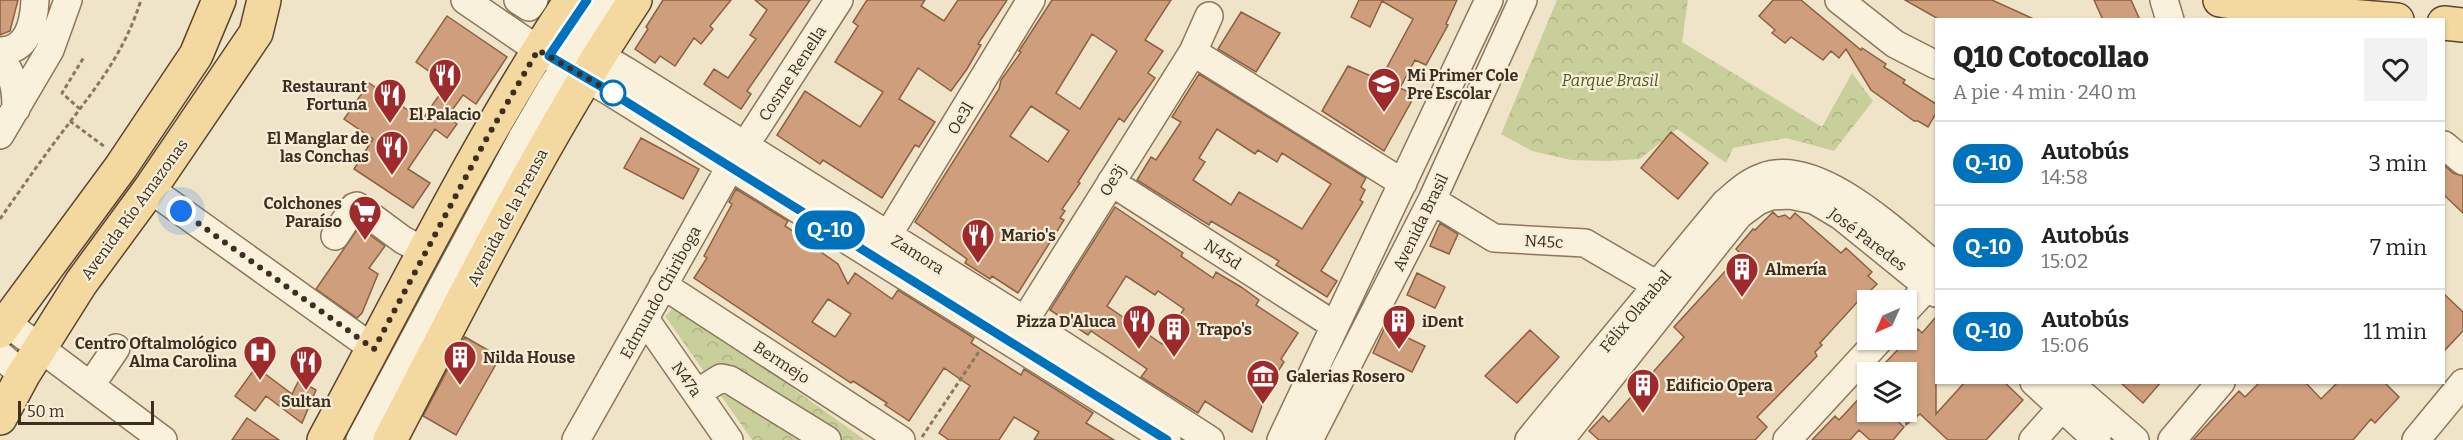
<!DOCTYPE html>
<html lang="es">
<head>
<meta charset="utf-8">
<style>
  body { margin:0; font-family:Bitter,serif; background:#f2f2f2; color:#222; height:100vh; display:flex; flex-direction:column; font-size:22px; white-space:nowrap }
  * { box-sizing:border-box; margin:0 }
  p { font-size:20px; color:#767676 }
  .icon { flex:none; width:33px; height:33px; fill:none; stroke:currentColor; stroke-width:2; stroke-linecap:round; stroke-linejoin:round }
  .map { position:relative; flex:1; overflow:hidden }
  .details { position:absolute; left:1935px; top:18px; width:510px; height:366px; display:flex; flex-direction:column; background:#fff; border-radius:0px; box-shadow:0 2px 4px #0004 }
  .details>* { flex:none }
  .badge { padding:0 12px; border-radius:20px; font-size:21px; line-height:39px }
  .needle { width:39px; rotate:225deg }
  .fabs { position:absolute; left:1857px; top:290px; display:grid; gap:12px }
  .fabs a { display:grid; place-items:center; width:60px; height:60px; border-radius:0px; background:#fff; box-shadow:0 2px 4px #0004; font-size:30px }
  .scale { position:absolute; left:18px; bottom:15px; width:136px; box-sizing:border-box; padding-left:6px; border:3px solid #3d2e20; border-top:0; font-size:16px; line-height:21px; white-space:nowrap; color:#3d2e20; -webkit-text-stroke:4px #f7eed8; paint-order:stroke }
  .you { position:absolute; width:30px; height:30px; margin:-15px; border:4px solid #fff; border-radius:50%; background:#1a73e8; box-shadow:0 0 0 9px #1a73e833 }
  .map>.badge { position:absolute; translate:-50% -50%; box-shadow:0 0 0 3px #fff }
  .round { display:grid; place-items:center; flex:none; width:63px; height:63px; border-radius:0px; background:#f2f2f2 }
  .summary { display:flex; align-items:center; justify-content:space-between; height:102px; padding:0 18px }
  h1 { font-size:28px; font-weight:800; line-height:45px }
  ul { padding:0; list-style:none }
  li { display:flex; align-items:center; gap:18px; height:84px; padding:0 18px; border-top:2px solid #e0e0e0 }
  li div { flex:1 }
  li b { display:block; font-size:22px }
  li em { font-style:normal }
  li .badge { min-width:66px; font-weight:700; text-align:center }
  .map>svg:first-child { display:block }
</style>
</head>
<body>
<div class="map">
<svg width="2463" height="440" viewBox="0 0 2463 440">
  <defs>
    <pattern id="forest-crowns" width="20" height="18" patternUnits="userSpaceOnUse" patternTransform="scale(1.5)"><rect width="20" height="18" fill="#c9cf9b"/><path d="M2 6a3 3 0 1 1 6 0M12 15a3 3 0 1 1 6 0" fill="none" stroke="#aeb285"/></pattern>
  </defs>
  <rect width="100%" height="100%" fill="#f0e4c8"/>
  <path fill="url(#forest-crowns)" d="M1557,0H1688L1682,42L1822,127L1852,73L1873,101L1834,151L1786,138L1733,148L1726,163L1677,129L1640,159L1607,161L1571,160L1532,151L1501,134Z
    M677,305L865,440H752L665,316Z"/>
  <path fill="#cf9f7d" stroke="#8d5f41" stroke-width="1.5" fill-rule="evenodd" d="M0,0H18L10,31L0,35Z
    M663,0H731L710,26L713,29L701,44L694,38L675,66L660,56L655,63L635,49L648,29L646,27Z
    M755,0H810L747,91L751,94L741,109L704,84L714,69L728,78L756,39L750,35L767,10Z
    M867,0H925L921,6L944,21L958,0H1007L978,44L981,45L967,69L951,91L918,68L899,99L935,122L919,147L915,145L882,198L823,160L820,164L777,135L805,91L860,127L883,92L835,62L858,26L853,22Z
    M1052,0H1171L1145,40L1163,51L1148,73L1155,78L1124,122L1119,118L1078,182L1080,183L1062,209L1065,211L1060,218L1064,220L1018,293L992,276L990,279L965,263L967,259L915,222L999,89L1001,80L1021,52L1019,51ZM1092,34L1117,51L1080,109L1056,93ZM1031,106L1069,131L1048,162L1010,136Z
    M1359,0H1457L1446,24L1448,25L1426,65L1415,60L1400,88L1415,95L1384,151L1322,111L1348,66L1380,80L1413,19L1382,1L1370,27L1351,17Z
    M1773,0H1801L1861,50L1862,48L1886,64L1884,67L1905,80L1903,83L1936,104V113L1928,127L1918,121H1914L1871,90L1846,49L1839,58L1831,51L1823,60L1791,37L1785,43L1772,33L1775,30L1759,16Z
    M1905,0H1992L2036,20H1940Z
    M2094,0H2131L2140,20H2103Z
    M1241,12L1280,33L1256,72L1218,49Z
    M447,16L507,57L476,104L463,95L447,117L457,124L447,138L435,129L408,169L430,183L413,208L354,169L373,139L344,119L369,83L422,120L447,84L416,62Z
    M1199,74L1366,178L1361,187L1365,190L1360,200L1363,202L1321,271L1337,281L1327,297L1276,265L1279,261L1211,221L1209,225L1137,180L1151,157L1156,160L1181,122L1172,117ZM1217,129L1255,154L1258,150L1277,162L1282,153L1331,184L1302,229L1239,192L1231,205L1193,180L1205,162L1199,158Z
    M1671,132L1708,163L1678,199L1641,168Z
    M641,138L699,169L683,199L624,168Z
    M2444,165L2453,173L2463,176V213L2444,195Z
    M736,189L788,221L785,226L819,248L818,250L838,264L848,284L855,273L892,299L898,290L974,338L971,343L1021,375L1024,369L1093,413L1086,423L1114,440H1034L1039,432L1014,417L999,440H949L939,433L970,386L944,368L909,421L885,405L887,403L853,381L851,383L776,333L694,278L707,258L704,256L732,204L729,202ZM828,299L851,314L835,337L812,322Z
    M1115,207L1183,253L1181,256L1213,278L1216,272L1241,287L1259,300L1256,305L1298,333L1281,359L1284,362L1271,382L1252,432L1205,401L1198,413L1141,377L1147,369L1091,331L1088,335L1050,310ZM1126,276L1155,295L1158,291L1184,309L1162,344L1107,306Z
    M1773,212L1778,217L1785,215L1790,219L1795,213L1841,253L1846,248L1872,272L1868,276L1877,284L1862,299L1861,298L1820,343L1822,345L1815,352L1817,356L1757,417L1767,427L1755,440H1599L1589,431L1603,416L1609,422L1684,337L1674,327L1741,254L1736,249L1753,229L1755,230Z
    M1440,223L1458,234L1449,254L1430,246Z
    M359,227L385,246L369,268L378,274L362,313L357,318L316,289Z
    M1417,273L1445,287L1435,308L1407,295Z
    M2444,294L2463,312V331L2444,351Z
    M1936,317V414L1965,382H2004L2023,400L1986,440H1948L1920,414L1906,425V372H1892L1884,364L1918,329L1922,333Z
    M1385,327L1425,346L1412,372L1373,353Z
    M1530,330L1559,357L1517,403L1485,376Z
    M465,337L500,357L456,435L423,416Z
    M256,367L292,394L299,380L316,390L302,423L266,396L255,411L235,396Z
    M2120,382H2161L2143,403Z
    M2260,382H2305L2321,399L2338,382H2384L2399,397L2375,423L2371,419L2353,440H2193L2239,391L2245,397Z
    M1868,389V411H1887L1904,427L1893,440H1870L1859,430L1850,440H1812L1835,416L1839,420Z
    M247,418L279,440H232Z"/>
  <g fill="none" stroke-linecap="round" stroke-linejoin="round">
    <defs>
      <path id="minor" d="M465,0L538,50L609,91L1167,440
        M518,0L529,7L534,0
        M1839,0L1895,44L1936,65
        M2164,0L2170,20
        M558,43L599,55L626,71L1024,320L1210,440
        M0,51C28,51 34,23 35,0
        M1193,52L1403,183
        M0,59C14,74 16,89 16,109
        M0,135L50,50L68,0
        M2444,145L2463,161
        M1111,182L1334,325
        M150,189L374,349
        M1432,200L1494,238L1585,243L1657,285
        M888,235L1031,0
        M335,236L354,207L357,206L403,240L426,252
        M663,285L901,440
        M1906,310L1936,278
        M0,318L163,440
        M645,319L729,440
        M1015,336L1193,52L1209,16
        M0,355L23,375
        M2034,382L2097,440
        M2068,382L2135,440
        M91,385L116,348
        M697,393L721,378L730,380L827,440
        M360,440L523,136L551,88L609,0
        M576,440L724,178L839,0
        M1281,440L1489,0
        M1309,440L1432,200L1523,0
        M1529,440L1725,203C1737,193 1748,182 1763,177C1817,156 1897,234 1936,266
        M1560,440L1739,215L1758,201L1771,196L1790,195L1814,200L1841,216L1936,293
        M1787,440L1880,339
        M2033,440L2072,396
        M2172,440L2221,382
        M2416,440L2463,383"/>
      <path id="major" d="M2220,0L2278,10L2397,20
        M2444,23L2463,25
        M0,331L121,167L196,55L219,0
        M0,418L23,375L81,283L150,189L256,33L264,0
        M324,440C404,292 478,140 571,0
        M390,440C468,291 542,140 635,0"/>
    </defs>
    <use href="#minor" stroke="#8d765c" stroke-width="30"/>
    <use href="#major" stroke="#5b4430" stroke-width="36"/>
    <path stroke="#8d765c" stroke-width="3" stroke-dasharray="4.5 3" stroke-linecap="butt" d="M80,109L62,93L84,57
      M70,121L105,147
      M0,219C23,186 46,153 70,122C101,81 125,50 141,0
      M922,437L980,350"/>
    <use href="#minor" stroke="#faf1dc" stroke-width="27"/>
    <use href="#major" stroke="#f3d9a0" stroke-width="33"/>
  </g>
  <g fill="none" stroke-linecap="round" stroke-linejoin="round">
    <defs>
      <path id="line" d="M587,0L549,56L609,91L1167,440"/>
    </defs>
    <use href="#line" stroke="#fff" stroke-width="14"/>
    <use href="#line" stroke="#0072bc" stroke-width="9"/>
    <path stroke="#3d2e20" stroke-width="6" stroke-dasharray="0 10.8" d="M181,211L374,349L484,143L538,50L613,93"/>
  </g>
  <defs>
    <symbol id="restaurant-pin" viewBox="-11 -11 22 30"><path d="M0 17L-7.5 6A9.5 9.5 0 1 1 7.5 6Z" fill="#9e2a2b" stroke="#f7eed8"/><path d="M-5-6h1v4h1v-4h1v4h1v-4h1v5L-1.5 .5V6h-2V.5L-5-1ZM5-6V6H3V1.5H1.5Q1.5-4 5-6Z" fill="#fff"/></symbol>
    <symbol id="school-pin" viewBox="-11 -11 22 30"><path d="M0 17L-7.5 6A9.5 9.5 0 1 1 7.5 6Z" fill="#9e2a2b" stroke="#f7eed8"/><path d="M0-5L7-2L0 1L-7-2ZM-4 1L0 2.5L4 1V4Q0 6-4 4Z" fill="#fff"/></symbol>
    <symbol id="supermarket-pin" viewBox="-11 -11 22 30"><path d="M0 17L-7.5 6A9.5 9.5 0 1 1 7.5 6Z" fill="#9e2a2b" stroke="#f7eed8"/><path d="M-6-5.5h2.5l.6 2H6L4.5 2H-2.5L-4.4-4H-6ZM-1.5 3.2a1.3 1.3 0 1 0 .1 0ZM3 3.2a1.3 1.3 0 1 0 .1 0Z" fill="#fff"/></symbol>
    <symbol id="building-pin" viewBox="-11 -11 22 30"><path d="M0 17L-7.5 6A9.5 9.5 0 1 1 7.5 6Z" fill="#9e2a2b" stroke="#f7eed8"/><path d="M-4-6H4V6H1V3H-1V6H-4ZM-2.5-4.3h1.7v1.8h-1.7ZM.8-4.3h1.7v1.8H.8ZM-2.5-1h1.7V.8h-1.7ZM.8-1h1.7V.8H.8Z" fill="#fff"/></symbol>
    <symbol id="hospital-pin" viewBox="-11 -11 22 30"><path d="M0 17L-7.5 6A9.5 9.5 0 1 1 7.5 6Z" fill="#9e2a2b" stroke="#f7eed8"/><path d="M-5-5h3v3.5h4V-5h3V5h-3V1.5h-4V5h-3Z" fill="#fff"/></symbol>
    <symbol id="museum-pin" viewBox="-11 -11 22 30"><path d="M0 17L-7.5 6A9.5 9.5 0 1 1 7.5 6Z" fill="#9e2a2b" stroke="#f7eed8"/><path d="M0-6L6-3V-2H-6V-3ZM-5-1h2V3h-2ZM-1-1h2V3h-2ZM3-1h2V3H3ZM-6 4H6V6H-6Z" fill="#fff"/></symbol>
  </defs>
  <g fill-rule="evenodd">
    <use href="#restaurant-pin" x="426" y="56" width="38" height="52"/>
    <use href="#school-pin" x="1365" y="65" width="38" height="52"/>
    <use href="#restaurant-pin" x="371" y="76" width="38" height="52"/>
    <use href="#restaurant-pin" x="373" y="128" width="38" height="52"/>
    <use href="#supermarket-pin" x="346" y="193" width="38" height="52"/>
    <use href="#restaurant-pin" x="959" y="216" width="38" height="52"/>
    <use href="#building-pin" x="1723" y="250" width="38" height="52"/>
    <use href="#restaurant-pin" x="1120" y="302" width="38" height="52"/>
    <use href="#building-pin" x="1380" y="302" width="38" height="52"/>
    <use href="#building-pin" x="1155" y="310" width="38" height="52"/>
    <use href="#hospital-pin" x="241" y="333" width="38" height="52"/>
    <use href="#building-pin" x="441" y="338" width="38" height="52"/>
    <use href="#restaurant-pin" x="287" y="343" width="38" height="52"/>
    <use href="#museum-pin" x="1244" y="357" width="38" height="52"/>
    <use href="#building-pin" x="1624" y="366" width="38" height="52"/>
  </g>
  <circle fill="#fff" stroke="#0072bc" stroke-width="3" cx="613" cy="93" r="12"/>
  <g text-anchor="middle" stroke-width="4.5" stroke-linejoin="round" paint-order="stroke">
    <g font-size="16" fill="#3d2e20" stroke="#f7eed8">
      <text transform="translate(792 73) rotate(-57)" y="6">Cosme Renella</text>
      <text transform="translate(960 118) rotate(-59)" y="6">Oe3l</text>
      <text transform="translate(1112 180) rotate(-58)" y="6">Oe3j</text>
      <text transform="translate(134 209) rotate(-54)" y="6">Avenida Río Amazonas</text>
      <text transform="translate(507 217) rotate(-62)" y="6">Avenida de la Prensa</text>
      <text transform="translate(1420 222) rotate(-64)" y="6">Avenida Brasil</text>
      <text transform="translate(1868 239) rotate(37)" y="6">José Paredes</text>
      <text transform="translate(1544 241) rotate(3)" y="6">N45c</text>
      <text transform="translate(918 254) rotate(32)" y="6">Zamora</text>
      <text transform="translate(1223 254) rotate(33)" y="6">N45d</text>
      <text transform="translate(660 292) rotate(-61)" y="6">Edmundo Chiriboga</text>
      <text transform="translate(1635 311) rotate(-50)" y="6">Félix Olarabal</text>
      <text transform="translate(782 362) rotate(33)" y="6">Bermejo</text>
      <text transform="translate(687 379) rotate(55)" y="6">N47a</text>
    </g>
    <g font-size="16" font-weight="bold" fill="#3d2e20" stroke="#f7eed8" text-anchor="start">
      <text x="1407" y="81">Mi Primer Cole<tspan x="1407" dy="18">Pre Escolar</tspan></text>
      <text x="367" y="92" text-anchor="end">Restaurant<tspan x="367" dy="18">Fortuna</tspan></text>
      <text x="445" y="120" text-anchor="middle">El Palacio</text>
      <text x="369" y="144" text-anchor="end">El Manglar de<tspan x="369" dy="18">las Conchas</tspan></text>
      <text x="342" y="209" text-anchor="end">Colchones<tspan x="342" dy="18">Paraíso</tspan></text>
      <text x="1001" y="241">Mario's</text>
      <text x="1765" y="275">Almería</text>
      <text x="1116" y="327" text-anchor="end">Pizza D'Aluca</text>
      <text x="1422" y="327">iDent</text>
      <text x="1197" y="335">Trapo's</text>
      <text x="237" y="349" text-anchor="end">Centro Oftalmológico<tspan x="237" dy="18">Alma Carolina</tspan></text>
      <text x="483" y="363">Nilda House</text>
      <text x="1286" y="382">Galerias Rosero</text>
      <text x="1666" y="391">Edificio Opera</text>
      <text x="306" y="407" text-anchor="middle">Sultan</text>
    </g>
    <g font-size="16" font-style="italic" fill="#4d5a26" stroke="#f7eed8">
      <text x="1610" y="86">Parque Brasil</text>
    </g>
  </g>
</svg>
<div class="fabs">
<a><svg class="needle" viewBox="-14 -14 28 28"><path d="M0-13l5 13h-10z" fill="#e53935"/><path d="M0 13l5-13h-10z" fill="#767676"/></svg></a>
<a><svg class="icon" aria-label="layers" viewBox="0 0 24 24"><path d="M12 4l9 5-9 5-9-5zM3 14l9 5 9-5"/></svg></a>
</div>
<div class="scale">50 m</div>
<div class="you" style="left:181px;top:211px"></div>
<b class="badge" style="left:830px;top:230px;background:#0072bc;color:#fff">Q-10</b>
<section class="details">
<div class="summary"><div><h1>Q10 Cotocollao</h1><p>A pie · 4 min · 240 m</p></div><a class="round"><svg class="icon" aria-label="heart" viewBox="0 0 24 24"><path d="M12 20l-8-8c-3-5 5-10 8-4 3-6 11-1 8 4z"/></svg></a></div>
<ul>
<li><span class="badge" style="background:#0072bc;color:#fff">Q-10</span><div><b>Autobús</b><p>14:58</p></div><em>3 min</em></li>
<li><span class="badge" style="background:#0072bc;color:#fff">Q-10</span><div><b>Autobús</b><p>15:02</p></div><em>7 min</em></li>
<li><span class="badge" style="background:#0072bc;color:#fff">Q-10</span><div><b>Autobús</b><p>15:06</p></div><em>11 min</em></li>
</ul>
</section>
</div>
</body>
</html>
